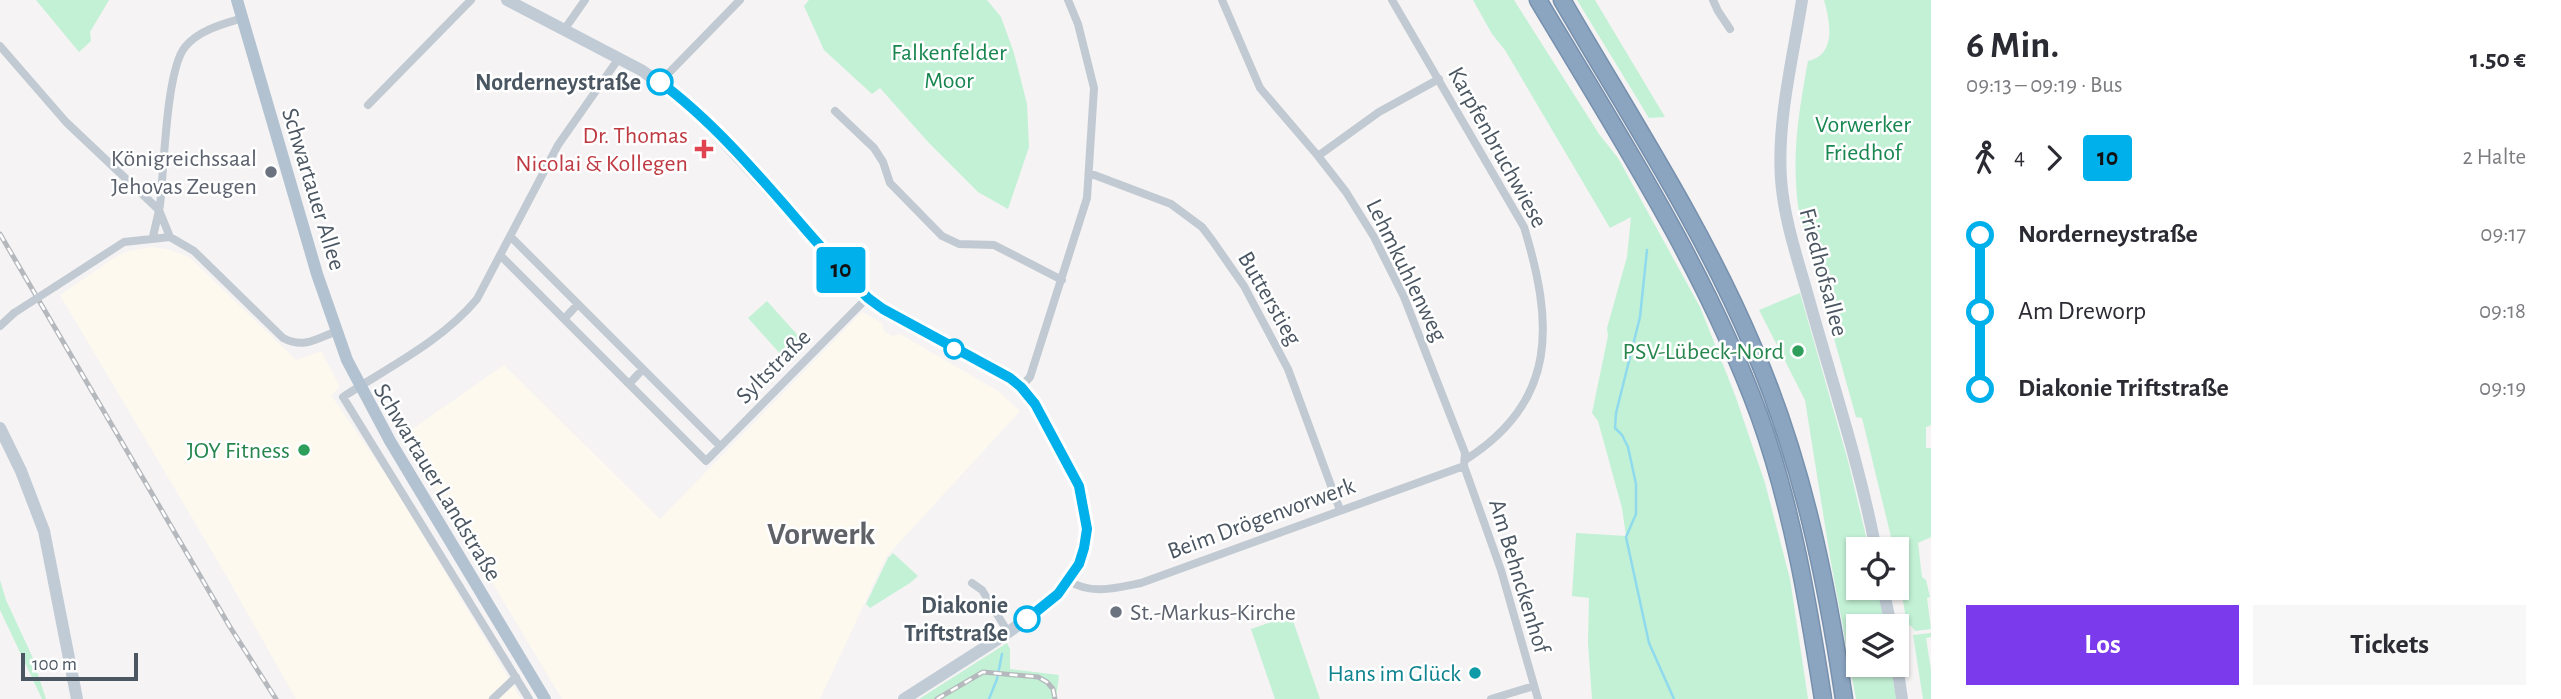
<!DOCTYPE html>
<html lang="de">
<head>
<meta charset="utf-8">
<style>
  body { margin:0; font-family:"Alegreya Sans",sans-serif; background:#f7f7f7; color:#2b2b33; height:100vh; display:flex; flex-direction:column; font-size:26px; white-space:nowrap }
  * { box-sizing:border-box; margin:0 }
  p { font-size:23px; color:#7c7c81 }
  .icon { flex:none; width:38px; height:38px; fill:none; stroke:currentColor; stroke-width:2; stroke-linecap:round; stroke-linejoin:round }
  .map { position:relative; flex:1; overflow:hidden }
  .panel { display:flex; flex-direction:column; background:#fff; width:630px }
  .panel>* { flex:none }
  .badge { padding:0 14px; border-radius:5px; font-size:24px; line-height:46px }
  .buttons { position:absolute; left:1846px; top:537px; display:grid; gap:14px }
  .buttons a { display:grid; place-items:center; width:63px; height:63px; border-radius:0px; background:#fff; box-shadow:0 2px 5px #0004; font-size:35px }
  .scale { position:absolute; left:21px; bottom:18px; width:117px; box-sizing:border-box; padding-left:7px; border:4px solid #4a5661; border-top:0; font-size:19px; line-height:24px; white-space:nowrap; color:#4a5661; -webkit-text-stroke:5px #fff; paint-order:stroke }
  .map>.badge { position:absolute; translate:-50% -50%; box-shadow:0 0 0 4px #fff }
  .legs { display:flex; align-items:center; gap:10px; height:77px; padding:0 35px; font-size:23px }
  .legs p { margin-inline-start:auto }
  .overview { display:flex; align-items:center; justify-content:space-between; height:119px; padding:0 35px }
  h1 { font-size:38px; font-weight:700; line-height:52px }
  .cta { display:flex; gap:14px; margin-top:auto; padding:14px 35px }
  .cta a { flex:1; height:80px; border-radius:0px; background:#7c3aed; color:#fff; font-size:28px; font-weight:700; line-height:80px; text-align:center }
  .cta a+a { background:#f7f7f7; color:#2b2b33 }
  ul { padding:0 35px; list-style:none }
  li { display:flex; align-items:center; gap:24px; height:77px; font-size:26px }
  li i { display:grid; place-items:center; width:10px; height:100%; margin:0 9px; background:currentColor }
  li i::after { content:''; width:18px; height:18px; margin:-9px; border:5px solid; border-radius:50%; background:#fff }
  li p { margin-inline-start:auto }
  li:first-child i { background:linear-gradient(#0000 50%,currentColor 0) }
  li:last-child i { background:linear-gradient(currentColor 50%,#0000 0) }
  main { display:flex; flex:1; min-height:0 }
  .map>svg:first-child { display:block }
</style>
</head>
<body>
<main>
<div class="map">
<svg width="1931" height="699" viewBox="0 0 1931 699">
  <rect width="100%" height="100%" fill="#f5f3f3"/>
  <path fill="#fdf9ef" d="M152,247L167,249L189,257L296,360L321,351L340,387L331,395L391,482L521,699H296L223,570L60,295L117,256L129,251Z
    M862,312L882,323L884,331L892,336L900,334L998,391L1020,411L886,557L820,699H562L410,445L408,432L504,365L660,519Z"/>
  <path fill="#c3f1d5" d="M36,0H109L90,32L91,41L79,52Z
    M809,0H987L1001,17L1014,53L1027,104L1029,147L1008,209L978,192L929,143L880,88L872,94L824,50L804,6Z
    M1473,0H1514L1599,134L1618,158L1700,307L1735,395L1765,483L1790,579L1808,699H1592L1588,643L1589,598L1572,596L1576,533L1626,536L1622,508L1598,421L1592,413L1608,336L1607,328L1627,257L1631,217L1610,228L1505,50L1492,34Z
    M1577,0H1595L1665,117L1649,118Z
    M1824,0H1931V425L1926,427V448H1931V537L1918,543L1922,577L1926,580L1930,597L1927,598L1931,629L1915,631L1911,626L1907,625L1897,565V550L1894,549L1862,418L1856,417L1799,213C1791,158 1798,116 1808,61C1837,55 1830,21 1824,0Z
    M1800,293L1848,461L1869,549L1858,550V588H1877L1885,626H1858V665H1891L1896,699H1856L1830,557L1805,400L1759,310Z
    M767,301L802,340L783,357L748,318Z
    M893,553L918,576L910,583L870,608L866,604L888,558Z
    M0,580L6,600L32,656L46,699H42L0,610Z
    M1291,615L1320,699H1275L1251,629Z
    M1931,633V637L1926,638L1931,670V699H1923L1913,635Z
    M1007,643L1010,649V669L1059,675L1056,699H919Z"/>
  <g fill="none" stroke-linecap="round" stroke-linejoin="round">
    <path stroke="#90daee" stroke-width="2.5" d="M1647,250L1640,317L1616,413L1615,428L1622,435L1628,447L1636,484V514L1626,537L1649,643L1674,699
      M989,699L997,679L1002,654"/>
    <defs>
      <path id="highway" d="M1538,0C1618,134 1705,268 1759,415C1792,507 1808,603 1823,699
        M1562,0C1628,114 1702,226 1753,347C1802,460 1826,578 1844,699"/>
    </defs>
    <use href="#highway" stroke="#7690ad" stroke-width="19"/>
    <path stroke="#c1cad2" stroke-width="8" d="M1222,0L1260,88L1318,156L1346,192L1374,237L1404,297L1465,453L1464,466L1501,570L1538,699
      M1392,0L1524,227C1553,322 1559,401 1465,460
      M1713,0L1718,11L1730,29
      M564,30L585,0
      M0,46L66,122L159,210L170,237
      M660,82L740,0
      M368,105L471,0
      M835,111L874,148L883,162L890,183L942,236L959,244L994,245L1062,280
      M1318,156L1379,112L1439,79
      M1089,173L1171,204L1202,227L1212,240L1244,286L1288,369L1340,510
      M153,237C155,227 158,216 160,205C164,171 166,70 185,47C199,30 223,24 243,18
      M511,237L720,446
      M501,256L706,461L868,297
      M56,286L124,242L170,237L194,251L283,338C304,349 316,339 337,331
      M564,319L578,304
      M0,326L14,313
      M629,384L643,369
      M1021,387L1030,377L1087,198L1094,88L1078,24L1068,0
      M1069,581C1091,595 1116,588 1141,583L1464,466
      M972,583L982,590L1008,632
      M493,699L516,677
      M529,699L343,397C389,367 442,341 477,299L558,145L619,58
      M1491,699L1534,686"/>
    <path stroke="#c1cbd6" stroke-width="12" d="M507,0L641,70L686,101L868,297L883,309L1010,378C1036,400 1050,432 1066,462C1113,552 1072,590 998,639C967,659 935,679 904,699
      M1802,0C1793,58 1777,120 1781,179C1784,221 1799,263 1810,303C1833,385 1860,466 1876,550
      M0,428L21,471L44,531L77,699
      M1883,588L1891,626
      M1897,665L1902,699"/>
    <path stroke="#b3c2d1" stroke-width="12" d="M237,0L317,274L347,360L390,441L545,699"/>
    <use href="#highway" stroke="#8ba5c1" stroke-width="16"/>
    <defs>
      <path id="rail" d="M0,234L230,627L276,699
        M937,699L983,672L1038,677L1047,682L1053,689L1055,699"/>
    </defs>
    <use href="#rail" stroke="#b5b8bd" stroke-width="5"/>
    <use href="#rail" stroke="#fff" stroke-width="2.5" stroke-dasharray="8" stroke-linecap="butt"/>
    <path stroke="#c1cad2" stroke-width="8" d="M14,313L56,286"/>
  </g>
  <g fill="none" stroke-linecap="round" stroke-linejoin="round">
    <defs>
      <path id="line-1" d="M660,82C738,140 799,228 868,298L883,309L1010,378L1021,387L1035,404L1079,486L1087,529L1084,548L1079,564L1058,594L1027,619"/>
    </defs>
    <use href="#line-1" stroke="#fff" stroke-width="16"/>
    <use href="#line-1" stroke="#00b0ea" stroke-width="10"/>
  </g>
  <g fill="#fff" stroke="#00b0ea" stroke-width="3.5">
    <circle cx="660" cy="82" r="12"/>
    <circle cx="954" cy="349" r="9"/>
    <circle cx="1027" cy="619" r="12"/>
  </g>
  <path fill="#e0444e" stroke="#fff" stroke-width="2.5" d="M700.5 138.5h7v7h7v7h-7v7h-7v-7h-7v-7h7z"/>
  <g fill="#6b7280" stroke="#fff" stroke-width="2.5">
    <circle cx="271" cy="172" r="7"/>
    <circle cx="1116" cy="612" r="7"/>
  </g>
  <g fill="#2e9e5b" stroke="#fff" stroke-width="2.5">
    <circle cx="1798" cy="351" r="7"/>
    <circle cx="304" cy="450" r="7"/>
  </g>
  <circle fill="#0f9aa8" stroke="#fff" stroke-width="2.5" cx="1475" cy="673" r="7"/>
  <g text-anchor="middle" stroke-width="5" stroke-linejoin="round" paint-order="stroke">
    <g font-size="24" fill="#17864f" stroke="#fff">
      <text x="949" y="60">Falkenfelder<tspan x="949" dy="28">Moor</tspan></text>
      <text x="1863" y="132">Vorwerker<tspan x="1863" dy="28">Friedhof</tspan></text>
    </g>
    <g font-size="24" font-weight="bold" fill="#4a5661" stroke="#fff" text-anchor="end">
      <text x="641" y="90">Norderneystraße</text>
      <text x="1008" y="613">Diakonie<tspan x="1008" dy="28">Triftstraße</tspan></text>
    </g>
    <g font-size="24" fill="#be3a42" stroke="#fff" text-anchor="end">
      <text x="688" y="143">Dr. Thomas<tspan x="688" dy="28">Nicolai &amp; Kollegen</tspan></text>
    </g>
    <g font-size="24" fill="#4a5661" stroke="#fff">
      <text transform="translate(1498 147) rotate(61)" y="8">Karpfenbruchwiese</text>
      <text transform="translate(314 189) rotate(73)" y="8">Schwartauer Allee</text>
      <text transform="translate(1407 270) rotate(64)" y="8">Lehmkuhlenweg</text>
      <text transform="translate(1824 272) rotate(75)" y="8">Friedhofsallee</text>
      <text transform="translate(1270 298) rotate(60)" y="8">Butterstieg</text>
      <text transform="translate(773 366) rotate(-45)" y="8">Syltstraße</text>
      <text transform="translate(438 482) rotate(59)" y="8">Schwartauer Landstraße</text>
      <text transform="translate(1261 518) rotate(-20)" y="8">Beim Drögenvorwerk</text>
      <text transform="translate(1520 576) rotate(73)" y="8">Am Behnckenhof</text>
    </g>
    <g font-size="24" fill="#5b616d" stroke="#fff" text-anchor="end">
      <text x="257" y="166">Königreichssaal<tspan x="257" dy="28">Jehovas Zeugen</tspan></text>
      <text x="1130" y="620" text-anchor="start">St.-Markus-Kirche</text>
    </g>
    <g font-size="24" fill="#27864d" stroke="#fff" text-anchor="end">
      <text x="1784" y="359">PSV-Lübeck-Nord</text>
      <text x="290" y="458">JOY Fitness</text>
    </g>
    <g font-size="24" fill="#0d838f" stroke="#fff" text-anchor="end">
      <text x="1461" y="681">Hans im Glück</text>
    </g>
    <g font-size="32" font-weight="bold" fill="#5f6368" stroke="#fff">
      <text x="821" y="544">Vorwerk</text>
    </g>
  </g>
</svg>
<div class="buttons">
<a><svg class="icon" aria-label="locate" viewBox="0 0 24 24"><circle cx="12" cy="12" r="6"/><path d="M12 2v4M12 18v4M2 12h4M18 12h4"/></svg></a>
<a><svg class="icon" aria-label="layers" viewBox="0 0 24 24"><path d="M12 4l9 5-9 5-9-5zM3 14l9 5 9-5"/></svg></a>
</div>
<div class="scale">100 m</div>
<b class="badge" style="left:841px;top:270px;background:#00b0ea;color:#111">10</b>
</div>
<section class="panel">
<div class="overview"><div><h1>6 Min.</h1><p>09:13 – 09:19 · Bus</p></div><b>1.50 €</b></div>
<div class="legs"><svg class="icon" aria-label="walk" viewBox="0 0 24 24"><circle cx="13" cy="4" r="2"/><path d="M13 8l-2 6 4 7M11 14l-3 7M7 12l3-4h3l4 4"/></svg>4<svg class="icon" aria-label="forward" viewBox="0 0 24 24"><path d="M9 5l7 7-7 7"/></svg><b class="badge" style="background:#00b0ea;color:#111">10</b><p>2 Halte</p></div>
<ul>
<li><i style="color:#00b0ea"></i><b>Norderneystraße</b><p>09:17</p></li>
<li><i style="color:#00b0ea"></i><span>Am Dreworp</span><p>09:18</p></li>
<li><i style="color:#00b0ea"></i><b>Diakonie Triftstraße</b><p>09:19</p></li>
</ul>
<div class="cta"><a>Los</a><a>Tickets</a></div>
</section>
</main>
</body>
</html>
